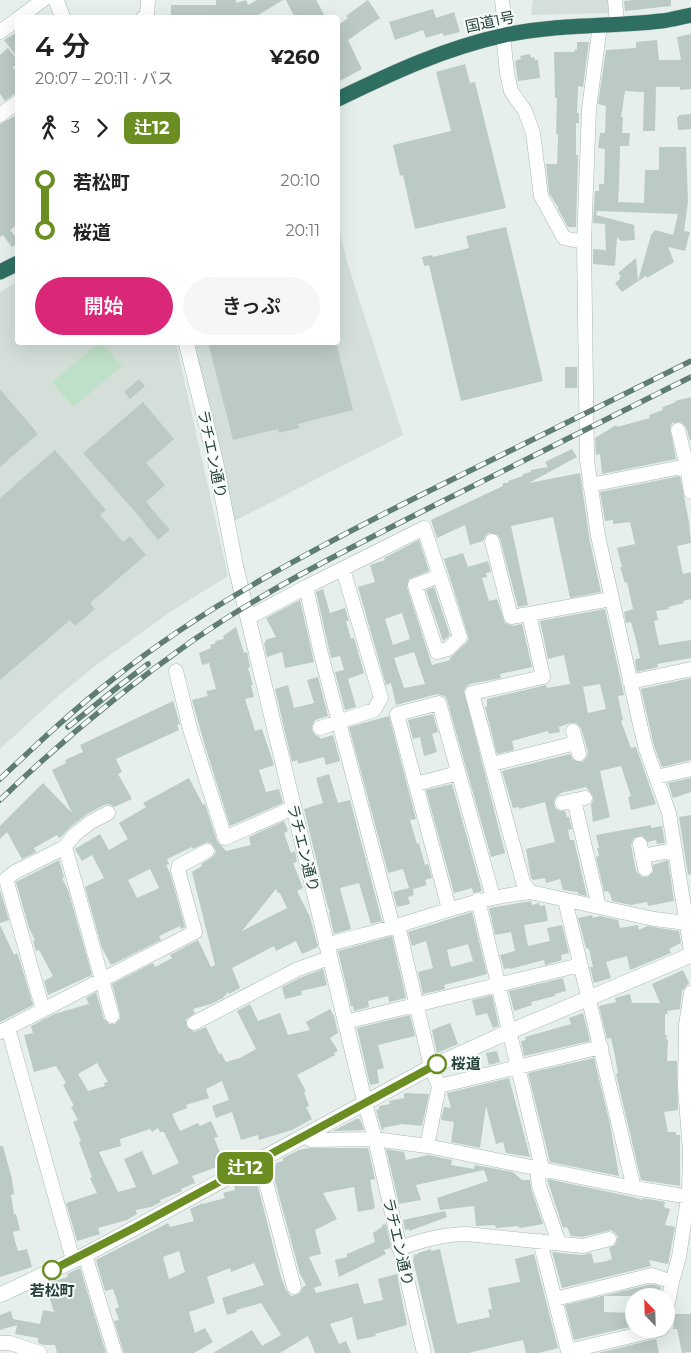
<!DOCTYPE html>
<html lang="ja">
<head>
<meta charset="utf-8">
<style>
  body { margin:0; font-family:Montserrat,"Noto Sans JP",sans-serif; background:#f6f6f6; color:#222; height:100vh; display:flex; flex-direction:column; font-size:19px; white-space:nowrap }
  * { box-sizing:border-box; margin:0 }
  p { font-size:16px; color:#767676 }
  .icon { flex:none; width:28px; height:28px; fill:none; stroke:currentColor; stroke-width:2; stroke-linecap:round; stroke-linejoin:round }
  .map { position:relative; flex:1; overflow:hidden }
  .drawer { position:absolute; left:15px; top:15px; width:325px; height:330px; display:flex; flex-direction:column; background:#fff; border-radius:5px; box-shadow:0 5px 20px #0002 }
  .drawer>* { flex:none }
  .badge { padding:0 10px; border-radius:8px; font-size:18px; line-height:32px }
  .needle { width:32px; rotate:337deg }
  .tools { position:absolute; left:625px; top:1288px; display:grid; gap:10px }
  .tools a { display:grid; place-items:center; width:50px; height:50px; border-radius:50%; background:#fff; box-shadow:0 5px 20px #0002; font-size:25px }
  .map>.badge { position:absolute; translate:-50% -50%; box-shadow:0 0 0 2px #fff }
  .legs { display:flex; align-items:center; gap:8px; height:55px; padding:0 20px; font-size:16px }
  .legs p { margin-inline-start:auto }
  .summary { display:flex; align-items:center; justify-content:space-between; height:85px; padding:0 20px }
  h1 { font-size:28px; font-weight:600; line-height:38px }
  .primary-button { display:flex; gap:10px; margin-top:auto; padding:10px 20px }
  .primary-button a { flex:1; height:58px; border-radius:30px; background:#db2777; color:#fff; font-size:20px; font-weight:600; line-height:58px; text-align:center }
  .primary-button a+a { background:#f6f6f6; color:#222 }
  ul { padding:0 20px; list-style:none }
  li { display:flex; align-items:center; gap:18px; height:50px; font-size:19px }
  li i { display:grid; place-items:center; width:8px; height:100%; margin:0 6px; background:currentColor }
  li i::after { content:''; width:12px; height:12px; margin:-6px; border:4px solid; border-radius:50%; background:#fff }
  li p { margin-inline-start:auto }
  li:first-child i { background:linear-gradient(#0000 50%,currentColor 0) }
  li:last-child i { background:linear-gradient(currentColor 50%,#0000 0) }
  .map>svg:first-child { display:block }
</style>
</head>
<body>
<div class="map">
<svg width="691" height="1353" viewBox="0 0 691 1353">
  <rect width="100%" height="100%" fill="#e6efeb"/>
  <path fill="#d4dfda" d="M533,0H609L610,13L531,15Z
    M338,223L347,262L403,435L232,522L190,343L338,342Z
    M17,282L18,342L176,343L228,576L170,612L95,666L57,697L0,749V292Z"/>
  <path fill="#bfe0c8" d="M99,343H102L122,366L73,407L52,382Z"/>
  <path fill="#bbcac4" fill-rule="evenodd" d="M216,0H236V3L246,0L248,5L257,0H283L253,18H171V5H216Z
    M286,0H316L326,18H295Z
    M368,0L380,18L348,40L362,69L338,82V25L348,18L346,16Z
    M633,0H671V6L625,11L624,1Z
    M433,9L436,18L454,12L460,32L444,36L442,33L426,38L423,30L395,40L389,22Z
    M18,32V58L4,40Z
    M691,34V89L680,90V87H656L655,131H643L644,92L625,91L621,117H623L622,133H630L629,146H621L620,147L619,185L618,202L644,203L645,170H659V147H686L688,202L684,231L690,232L685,251L668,247L674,262L647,278L646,276L622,292L615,283L620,279L619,278L621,276L618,273L636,258L638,281L651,235L655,230L673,235L678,214L597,211L596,215L634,225L635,240L621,241L617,237L615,266L593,264V249L606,250L605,224L593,223L595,191H599V184H604L605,149L598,148L600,133H605L606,106L598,104L606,50L636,48V42L657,40L659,60H681L677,37Z
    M577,42H589L583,87L578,86L577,113H579V123H576V155H578L576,227H568L558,209V206H557L549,193L546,164H557L558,138V134H556L557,98H555L554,52H574L575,49L577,50Z
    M8,48L18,61V64L13,67L18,74V91L5,101L0,94V55Z
    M530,54L531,58L534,57L535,60H538L540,78L518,81L515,61L521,59L520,56Z
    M465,64L470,83L475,82L506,208L415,229L403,175L400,176L393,145L451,131L436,72Z
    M691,114V129L678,130L677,117H679V115Z
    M15,116L18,123V224L10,230L18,240V243L12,247L3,235L0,237V124Z
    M506,227L543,381L461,401L429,265L424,266L422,257L432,255L433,257L469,248L466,236Z
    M208,342H336L353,410L298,424L299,428L279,433L278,429L233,440Z
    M565,367H577V388H565Z
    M139,379L145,386L130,399L124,392Z
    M0,389L38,434L0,467Z
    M691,397V440L690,441L686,427L681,422L672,423L670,428L676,459L602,474L600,454L596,455L595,438L616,425L617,427L650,418L649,415L663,410L662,408L665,406L676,402L675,401Z
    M143,402L174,439L146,463L165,485L146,502L170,530L158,540L144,523H145L83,453Z
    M572,449L577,457L529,483L580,473L590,542L601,592L570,598L553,517L511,526L528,605L518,607L500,539L498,535L489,533L486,535L483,541L470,545L465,525L437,538L431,520L503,486V483H508V481L523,476V474L531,472V470L548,467L545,462Z
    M55,450L106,510L100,515L123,542L130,536L146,555L90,603L95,609L75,626L70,620L0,680V498Z
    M680,476L689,522L691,543L677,546L683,574L691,572V599L683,601L684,603L668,607L669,609L656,611L658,620L654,621L659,645L691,640V658L657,664L658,667L637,672L635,662L636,659L640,658L636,640L631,622L626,623L624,612L633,609L627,582L625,583L620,567H622L617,548L635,544L630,522L613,524V520L605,521L600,492Z
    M419,540L429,571L409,579L407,587L432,665L450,660V658L466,643L469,639L444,559L463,553L468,567L488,561L491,572L486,573L487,577L482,578L489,601L497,599L505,623L512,626L522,624L532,667L500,674L501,678L470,684L466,687L464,691L505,853L491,857L447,700L445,696L437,694L396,705L391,683L386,685L358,587L375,582L370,565L385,560L384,558ZM402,613L410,639L393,645L385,619ZM414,652L425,684L404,688L394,658Z
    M434,587L450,635L443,641L426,590Z
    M323,589L330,613L345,608L349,621H346L351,639L354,638L364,673L348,679L356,707L345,710L335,672L344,670L340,656L331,658L316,592Z
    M300,600L314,662L285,668L282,652L267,657L264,643L266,642L265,640L276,637L266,618Z
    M605,609L624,695L618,696L623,720L621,721L631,748L636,747L656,804L631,810L628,797L631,796L621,766L600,771L610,817L593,822L591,805L593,800V796L586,787L561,793L556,797L554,801L555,808L560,811H565L567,817H569L572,829L568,830L570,840H574L587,896L578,894V892L563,890L560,879L546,883L545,878L533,880L531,878L526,849L555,842L549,819L545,802L519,809V807L513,808L502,771L570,754L573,760L582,762L587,757L588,752L581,728L576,723H570L559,727L560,732L549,734L548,731L512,741L514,750L497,754L485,707H487V699L546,685L547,688L570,684L564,655L548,659L540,621ZM600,684L606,709L588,713L583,687Z
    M236,627L244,653L247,652L250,667L248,668L253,685H251L254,697L245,699L255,731L262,729L274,765L259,770L266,792L279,789L283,803L230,826L205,746L192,700L208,696L206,691L216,689L209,663L202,665L199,653L211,648L210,645L216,643L215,641L224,639L223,636Z
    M318,677L328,716L315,720L312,726V730L315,735L320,737V739L333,735L340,761L326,765L324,757L298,764L297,760L292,762L275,689L288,685L294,708L314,703L307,680Z
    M691,678V760L662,767L654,746L641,689Z
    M173,701L180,724L177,725L179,730L116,759L122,772L118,774L132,799L114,807L109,804L104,805L87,814L69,828L63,835L59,838L57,835L34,848L36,852L22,859L7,832L0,839V826L43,783L72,813L52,770L66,763L65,760L83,752L80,745Z
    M433,714L438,732L432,734L437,752L424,756L420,737L413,739L408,720Z
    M389,716L416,819L410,820L417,844L419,843L425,865L428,864L432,878L425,880L427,885L413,889L414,895L408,897L410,904L397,907L393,892L409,888L403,869L388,873L349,727Z
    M329,774L338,803L350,800L382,921L371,924L359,883L340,888L351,929L334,934L329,912H330L327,904L304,809L323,803L316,778Z
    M189,778L203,805L205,804L217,841L226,851L251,845L249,837L284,821L288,831L284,833L291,853L295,851L297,862L293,863L303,888L297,891L310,917L318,947L302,954L296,941L276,951L274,946L232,968L240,988L229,994L228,992L223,998L211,1004L193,1009L195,1013L186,1019L187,1027L194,1032L206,1027L219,1054L221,1053L226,1062L240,1058L256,1049L237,1011L250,1004L258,1021L280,1013L288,1035L310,1030L306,1022L330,1009L334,1016L338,1033L330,1038L338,1051L334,1053L335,1055L297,1075L306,1091L304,1092L309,1106L306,1107L312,1119L292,1130L259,1140L258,1135L241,1140L232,1112L216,1118L212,1106L229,1100L222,1081L206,1089L209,1098L186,1105L187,1108L172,1114L180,1131L198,1123L200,1126L211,1121L218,1137L214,1138L224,1162L217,1167L192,1176L195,1183L181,1189L182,1191L160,1200L161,1202L151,1207L136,1210L137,1214L127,1220L98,1228L100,1234L77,1241L66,1203L97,1193L90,1178L92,1177L79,1142L81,1141L73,1122L78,1120L71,1107L74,1106L63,1085L66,1083L56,1066L34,1072L24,1035L33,1033L31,1026L54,1014L89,1004L86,998L96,992L104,1019L109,1024H115L120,1019V1014L112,984L153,963L155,967L172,958L170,955L198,940L211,967L215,965L192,872L202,866L201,864L214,856L216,851L212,844L207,842L193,849L192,847L167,859L169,864L166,865L170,873L185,927L181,929L180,926L159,936L161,940L111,965L102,948L85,887L104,878L92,855L82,861L75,849L100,834L109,850L128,839L119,823L146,807L143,803ZM150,869L159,888L137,898L128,880ZM276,889L278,893H280L287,908L242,931ZM97,1063L108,1082L104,1083L105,1086L88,1091L78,1074ZM158,1128L160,1132H164L179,1163L153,1175L142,1151L124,1159L136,1187L118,1192L99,1152L121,1146L120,1139L150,1129L152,1132Z
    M691,778V792L673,798L668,783Z
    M452,784L482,891L473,893L472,888L454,893L426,790Z
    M691,815V874L688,875L679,817Z
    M651,825V828L662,826L665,843L657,844L656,840L648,842L642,836L634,838L631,845L636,871L642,877H647L653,872V865L668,860L674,901L648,906L647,902L631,905L612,901L610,893H609L608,891L604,892L596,857L599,856L597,848H599L596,835Z
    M59,860L64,877L62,878L68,890L92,975L48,995L44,981L53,976L39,950L36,951L33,941L35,940L29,928L16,882Z
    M0,890L9,920L0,923Z
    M531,901L532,905L539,903L540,906L545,905L548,921L524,925L528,946L550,941L547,928L562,925L569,953L561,955L562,960L559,961L545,965L544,960L510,969L509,968L504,969L500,955L515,951L511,932L495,935L489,908Z
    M472,912L487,974L444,985L445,989L423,994L418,972L433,968L426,941L412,946L408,932ZM468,944L473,961L451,967L447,950Z
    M592,915L593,918L600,916L618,920L620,928L638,925L639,930L647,926L679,931L681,943L669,949L671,953L630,970L627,956L606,962L611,978L594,983L590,967H593L589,949L586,948L578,918Z
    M0,925L14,955L17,953L19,958L33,1005L0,1022Z
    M392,936L406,998L389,1002L388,996L368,1001L369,1007L354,1011L353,1006H351L338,951Z
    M323,969L327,985L301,991L302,995L285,999L282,987L302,977Z
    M683,970L689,983L682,991L680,1009L667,1011L668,1014H665V1035H667L666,1039L668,1040L667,1061H677L678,1110L664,1112L668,1132H676V1135H680V1186L641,1180L616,1074L618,1073L615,1056L611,1038L607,1039L599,1006L616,1002L615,998L630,994L632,1003H660L652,984Z
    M563,978L566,991L555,994V996L531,1002L532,1005L514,1011L509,991Z
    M492,995L499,1026L493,1028L487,1013L476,1016L472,1000Z
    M583,1013L590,1041L524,1056L521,1041L526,1040L525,1037L571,1024L569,1018Z
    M410,1015L415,1036L378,1045L384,1068L377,1070L379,1083L370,1085L357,1028Z
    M450,1023L458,1044L437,1053L432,1030Z
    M497,1051L500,1062L489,1065L486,1053Z
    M594,1058L610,1124L619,1176L550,1162L528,1073Z
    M509,1078L530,1157L506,1153L503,1142L496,1144L486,1106L480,1148L451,1142L454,1122L441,1120L444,1107L451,1108L447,1093Z
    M404,1093L429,1094L422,1126L402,1124L382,1128L385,1129L382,1130L376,1110L379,1109V1106L390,1104L389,1101L404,1098Z
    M356,1119H360L364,1130L333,1131Z
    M0,1146H3L12,1179L14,1194L11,1195L14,1214H16L20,1230L13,1232L15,1241L18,1251L27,1249L32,1267L0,1277Z
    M309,1148H368L375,1179L370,1180L375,1208L373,1209L358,1212L354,1187L323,1193L337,1219L315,1230L321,1254L309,1257L322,1285L314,1288L316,1293L358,1283L364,1304L383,1300L378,1279L397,1274L407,1325L375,1334L376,1336L357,1340L352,1317L330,1324L339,1344L346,1341L351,1353H315L308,1336L280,1353H213L252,1330L262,1346L281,1335L261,1303L236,1310L237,1312L227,1315L222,1298L264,1285L254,1263L231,1272L230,1268L207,1277L215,1303L189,1312L195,1333L205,1328L213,1342L194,1353H124L114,1321L119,1320L115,1309L119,1307L113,1289L105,1291L96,1260L168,1223L170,1227L194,1221L190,1209L203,1203V1204L225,1198L223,1193L235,1190L234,1185L249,1181L248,1177L255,1175L281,1277L286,1290L290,1295L292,1296L300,1293L303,1287L306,1285L300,1274L271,1166L276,1165V1163L283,1161V1158L299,1150ZM179,1251L185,1272L169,1279L163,1257Z
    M386,1149L404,1152L406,1160L428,1155L452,1160L451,1165L474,1169L475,1165L513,1172L522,1180H530L531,1189L543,1224L520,1228L517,1226L498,1228H496L495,1225L476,1226L474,1206L440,1210L437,1198L488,1181L484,1170L416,1185L421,1200L399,1204Z
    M547,1179L633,1197L643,1200L642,1198L665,1202L664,1207L670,1209L665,1225L675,1227L668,1264L649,1260L651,1266L562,1288L552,1252L582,1255L591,1253L594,1263L603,1262L612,1259L609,1248L615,1245L618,1237L615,1233L611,1230L582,1237L571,1236L567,1227L563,1228Z
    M445,1211L447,1217L409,1231V1229L405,1230L403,1220Z
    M386,1224L391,1246L390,1248L384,1250L386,1254L339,1277L335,1260L347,1257V1254L375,1242L373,1233L382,1227V1225Z
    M431,1249V1251L440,1249L457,1324L490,1317L488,1310L492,1309L488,1288L520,1282L515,1259L534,1254L558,1348L539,1353H526L523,1340L468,1353H435L413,1260L414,1255L418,1254V1253Z
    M80,1268L106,1353H57L55,1345H44L38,1343V1338L15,1334L17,1325L0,1330V1315L11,1311L13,1319L40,1324L43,1310L54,1312L45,1284L68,1277L67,1274Z
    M652,1284L661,1287L660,1296H604V1312L633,1313L634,1326L574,1340L565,1305Z
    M675,1314H691V1352L682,1353L677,1329H673Z
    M656,1339L659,1353H598Z"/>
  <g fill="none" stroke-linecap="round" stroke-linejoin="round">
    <defs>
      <path id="street" d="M502,0L506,35
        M615,0L617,24
        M19,18L43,0
        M143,18L147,16L148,0
        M600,25L589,109L584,242L587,460L598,536L641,729L646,749L669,813L691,951
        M0,32L18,19
        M503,35L507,73L511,91L525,111L533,133L541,196L564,238L584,242
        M0,115L18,102
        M678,430L687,466
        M590,485L687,466L691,492
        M492,541L511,617L529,614
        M306,587L321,654L393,927
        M611,599L529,614L543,677L472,693L523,882L530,892L654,919L687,923
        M248,618L306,587L424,528L460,637L448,649L437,652L415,585L440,576
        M176,671L190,729L225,838L293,808
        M630,682L691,669
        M320,728L374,710L381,698L343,569
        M573,731L579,754
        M492,764L576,743
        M656,777L691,769
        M416,784L458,773
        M574,800L599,907
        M562,803L585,798
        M640,844L645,869
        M65,847L112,1016
        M642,856L675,850
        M478,900L542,1168
        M565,900L634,1188
        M449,909L397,714L439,703L493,897
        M398,925L431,1067L439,1086L427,1146
        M326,945C351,938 376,932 400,925C445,911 483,897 530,892
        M43,1010L6,879L15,872L65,847L74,835L91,822L108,813
        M345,1022L580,965
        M194,1023L298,969L329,958
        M8,1028L73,1260
        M0,1032L195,932L178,870L179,866L207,851
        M439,1086L601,1047
        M365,1103L375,1139L424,1353
        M304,1136L311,1140L375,1139L427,1146L634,1188L691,1197
        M260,1160L294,1287
        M537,1168L539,1186L559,1243
        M540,1241L568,1351L661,1329
        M399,1248C421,1241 443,1234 467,1234L583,1246L609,1239
        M85,1255L115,1353
        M555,1299L652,1275L672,1282
        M666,1312L672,1282L679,1257L689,1191L690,1151L685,1088L686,1025L691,993
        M0,1343H10L40,1353"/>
      <path id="secondary" d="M56,0L63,18
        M186,342L215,459L236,568L365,1103
        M0,1295L85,1255L431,1067L497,1037L691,955"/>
      <path id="highway" d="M338,99C392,73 445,48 505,35C556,24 609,27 661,21C671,20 681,17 691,15
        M0,272L18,263"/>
    </defs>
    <use href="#street" stroke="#a8b8b2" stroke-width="15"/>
    <use href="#secondary" stroke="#a4bbb3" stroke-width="16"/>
    <use href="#highway" stroke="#c2cac8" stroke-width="16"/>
    <use href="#street" stroke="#fff" stroke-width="14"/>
    <use href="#secondary" stroke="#fff" stroke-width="15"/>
    <use href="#highway" stroke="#2f6f62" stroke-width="15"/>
    <defs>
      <path id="rail" d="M68,727L119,686L148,664
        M0,779C36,745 73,710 113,679C206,605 314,549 421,495C510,450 601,406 691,361
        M0,800C60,742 124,689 192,641C267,589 350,548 431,507C518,464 604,420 691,377"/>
    </defs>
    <use href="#rail" stroke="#5f7d75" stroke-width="5.5"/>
    <use href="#rail" stroke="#f7fbf9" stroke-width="4" stroke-dasharray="11" stroke-linecap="butt"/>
  </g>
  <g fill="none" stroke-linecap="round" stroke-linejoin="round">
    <defs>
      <path id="line-1" d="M52,1270L134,1228L437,1064"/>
    </defs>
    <use href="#line-1" stroke="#fff" stroke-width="11"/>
    <use href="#line-1" stroke="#6b8e23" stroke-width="8"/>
  </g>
  <g fill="#fff" stroke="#6b8e23" stroke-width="2.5">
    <circle cx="437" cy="1064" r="9"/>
    <circle cx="52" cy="1270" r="9"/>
  </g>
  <g text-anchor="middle" stroke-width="4" stroke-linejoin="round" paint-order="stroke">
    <g font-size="15" fill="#24423a" stroke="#f7fbf9">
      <text transform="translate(490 22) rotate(-12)" y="5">国道1号</text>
      <text transform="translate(212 454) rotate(78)" y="5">ラチエン通り</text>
      <text transform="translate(303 848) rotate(76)" y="5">ラチエン通り</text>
      <text transform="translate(398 1242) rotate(77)" y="5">ラチエン通り</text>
    </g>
    <g font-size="15" font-weight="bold" fill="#24423a" stroke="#f7fbf9" text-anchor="start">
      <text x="451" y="1069">桜道</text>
      <text x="52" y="1296" text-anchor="middle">若松町</text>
    </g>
  </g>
</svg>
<div class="tools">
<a><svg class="needle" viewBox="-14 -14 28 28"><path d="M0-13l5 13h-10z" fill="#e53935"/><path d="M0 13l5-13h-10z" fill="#767676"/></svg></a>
</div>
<b class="badge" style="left:245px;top:1168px;background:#6b8e23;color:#fff">辻12</b>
<section class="drawer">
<div class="summary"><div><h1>4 分</h1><p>20:07 – 20:11 · バス</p></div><b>¥260</b></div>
<div class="legs"><svg class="icon" aria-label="walk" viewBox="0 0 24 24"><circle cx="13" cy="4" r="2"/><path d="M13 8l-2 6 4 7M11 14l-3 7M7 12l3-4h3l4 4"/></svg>3<svg class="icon" aria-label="forward" viewBox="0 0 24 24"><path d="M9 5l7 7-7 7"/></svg><b class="badge" style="background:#6b8e23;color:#fff">辻12</b></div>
<ul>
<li><i style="color:#6b8e23"></i><b>若松町</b><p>20:10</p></li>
<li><i style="color:#6b8e23"></i><b>桜道</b><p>20:11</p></li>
</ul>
<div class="primary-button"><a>開始</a><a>きっぷ</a></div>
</section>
</div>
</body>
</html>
